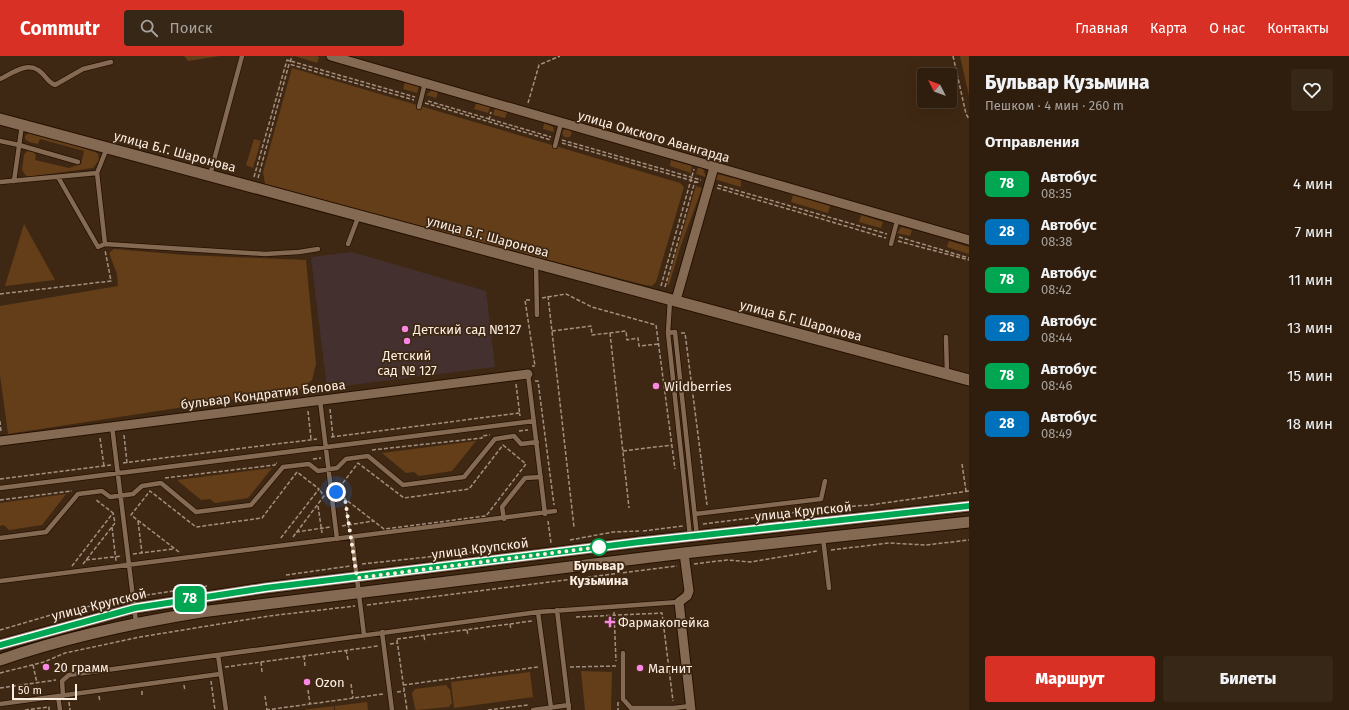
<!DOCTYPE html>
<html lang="ru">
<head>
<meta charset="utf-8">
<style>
  body { margin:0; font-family:"Fira Sans",sans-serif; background:#372717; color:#f1f3f6; height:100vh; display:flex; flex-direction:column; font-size:15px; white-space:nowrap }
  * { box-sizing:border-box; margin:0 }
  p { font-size:13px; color:#a7a29e }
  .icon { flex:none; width:22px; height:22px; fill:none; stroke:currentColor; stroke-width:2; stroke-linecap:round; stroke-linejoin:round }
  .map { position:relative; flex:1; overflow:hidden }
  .sheet { display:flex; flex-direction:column; background:#2f1e0e; width:380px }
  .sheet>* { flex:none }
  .badge { padding:0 8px; border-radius:6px; font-size:14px; line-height:26px }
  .needle { width:26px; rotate:312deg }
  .controls { position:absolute; left:917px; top:12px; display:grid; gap:8px }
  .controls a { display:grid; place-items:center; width:40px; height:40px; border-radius:4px; background:#2f1e0e; box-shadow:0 4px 16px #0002,0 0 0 1px #4a3c2e; font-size:20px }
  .scale { position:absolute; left:12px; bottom:10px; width:65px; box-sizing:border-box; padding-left:4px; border:2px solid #feefe3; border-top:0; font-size:11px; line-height:14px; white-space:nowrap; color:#feefe3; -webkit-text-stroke:3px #3f2813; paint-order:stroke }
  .you { position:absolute; width:20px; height:20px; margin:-10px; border:3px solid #fff; border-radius:50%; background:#1a73e8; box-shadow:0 0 0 6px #1a73e833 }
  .map>.badge { position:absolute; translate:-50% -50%; box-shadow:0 0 0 2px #fff }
  h2 { padding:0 16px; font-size:15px; line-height:36px }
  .round { display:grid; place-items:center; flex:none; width:42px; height:42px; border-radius:4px; background:#372717 }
  .head { display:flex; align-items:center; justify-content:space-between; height:68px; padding:0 16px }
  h1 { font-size:19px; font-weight:800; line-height:30px }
  .cta { display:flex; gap:8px; margin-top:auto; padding:8px 16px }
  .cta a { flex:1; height:46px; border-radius:4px; background:#d93025; color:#fff; font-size:16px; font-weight:800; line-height:46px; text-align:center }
  .cta a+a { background:#372717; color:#f1f3f6 }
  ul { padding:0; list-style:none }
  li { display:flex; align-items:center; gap:12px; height:48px; padding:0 16px }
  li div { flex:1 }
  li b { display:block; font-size:15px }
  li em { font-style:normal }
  li .badge { min-width:44px; font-weight:700; text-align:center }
  header { display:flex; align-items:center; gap:24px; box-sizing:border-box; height:56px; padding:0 20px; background:#d93025; color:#fff }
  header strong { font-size:19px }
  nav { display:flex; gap:22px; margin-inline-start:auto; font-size:14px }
  .search { width:280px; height:36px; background:#372717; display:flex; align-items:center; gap:10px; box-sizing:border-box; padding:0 14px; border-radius:4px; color:#a7a29e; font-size:15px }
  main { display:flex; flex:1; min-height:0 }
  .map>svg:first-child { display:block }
</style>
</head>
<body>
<header>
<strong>Commutr</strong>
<div class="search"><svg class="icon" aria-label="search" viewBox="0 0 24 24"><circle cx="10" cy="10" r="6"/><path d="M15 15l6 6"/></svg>Поиск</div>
<nav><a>Главная</a><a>Карта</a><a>О нас</a><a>Контакты</a></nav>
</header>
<main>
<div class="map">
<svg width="969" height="654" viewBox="0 0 969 654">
  <rect width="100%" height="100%" fill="#3f2813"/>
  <path fill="#44302e" d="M352,196L486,235L495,311L327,332L311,201Z"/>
  <path fill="#643e19" d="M184,0H220L188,5Z
    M295,0H316L319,1L317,7Z
    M960,0H969V40Z
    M292,12L680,127L684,131L656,226L652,230L645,229L482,187L265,128L263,116Z
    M405,26L419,30L417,37L403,33Z
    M432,34L438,36L436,42L426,39Z
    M476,47L490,51L488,57L474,53Z
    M495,52L507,56L505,62L493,59Z
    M544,67L553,71L554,76L543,73Z
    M562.5 77a4.5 4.5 0 1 1 9 0a4.5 4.5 0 1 1-9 0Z
    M31,75L95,96L98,98L99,104L93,112L27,121L22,114L24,99L27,95L34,96L36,100L35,104L69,112L81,108L84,95L40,83L38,88L29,86L25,83V80Z
    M254,83L261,85L253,112L246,109Z
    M671,104L692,110L691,117L670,110Z
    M698,111L703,113L706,121L696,118Z
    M717,118L741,124V131L714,123Z
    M696,130L702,132L680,192L669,229L667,228Z
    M793,139L830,150L828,157L791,146Z
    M861,159L883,166L881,172L859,166Z
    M24,168L55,224L5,230Z
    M901,171L912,174L910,180L897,177Z
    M949,185L969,191V198L947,191Z
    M114,193L185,199L306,204L316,308L312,324L301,333L8,378L0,319V250L118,230L117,218L109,197Z
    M476,385L452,415L419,420L414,416L406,417L382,397Z
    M272,412L248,442L215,447L210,443L201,444L177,424Z
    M66,438L42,469L9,474L4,469L0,470V447Z
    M581,615L612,616L611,654H585Z
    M530,616L533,641L454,652L451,626Z
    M446,629L450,634L452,647L449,651L416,654L415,652L412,637L415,633Z
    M367,646L368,654H335V650Z
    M334,650V654H302Z"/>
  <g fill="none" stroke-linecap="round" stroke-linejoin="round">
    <defs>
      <path id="service" d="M0,23C11,18 26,6 38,14C45,18 47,26 55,29L83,13L111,6
        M419,51L425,27
        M0,85L19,89L78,106
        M555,90L561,67
        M210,119L242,0
        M58,121L98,191L105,188L265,198L299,196L318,193
        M14,125L22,69
        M0,126L97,117
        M105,188L97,117L107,92
        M348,188L359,159
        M891,188L897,165
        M536,208L537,259
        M670,244L668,277L690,480
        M668,277L675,276L697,480
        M946,281L947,318
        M528,318L545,458
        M320,344L337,483
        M112,370L136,566
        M0,432L534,365
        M695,458L821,443L825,425
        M504,463L502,451L525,422L541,421
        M0,482L46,476L78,438L102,435L110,441L133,438L142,430L161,427L196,456L251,449L283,411L309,408L318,415L337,412L346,403L368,400L403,429L464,421L495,383L514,380L521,388L537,386
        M352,482L364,579
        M823,482L829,532
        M0,525L555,455
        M557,554L569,654
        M538,556L551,652
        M382,576L392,654
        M623,597V643L631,652H674L690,650
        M218,599L226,654
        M58,640L60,654
        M63,640L62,625L69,619L538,556L679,546
        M0,648L220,618
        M533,654L569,649"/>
      <path id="minor" d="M331,0L969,184
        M676,244L714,111
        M0,385L528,318
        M684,497L689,535L687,540L679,546L691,654"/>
      <path id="secondary" d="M0,63L969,324
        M0,589L135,552L265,532L640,486L969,450
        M0,604C66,581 133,567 201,556L684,497L969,466"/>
    </defs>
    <use href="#service" stroke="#251000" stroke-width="6"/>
    <use href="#minor" stroke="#251000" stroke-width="11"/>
    <use href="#secondary" stroke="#251000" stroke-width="13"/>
    <path stroke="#a39080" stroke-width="1.5" stroke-dasharray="4 2" stroke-linecap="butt" d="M953,0L966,58L969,63
      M290,6L292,0
      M428,45L551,81
      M425,47L551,84
      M528,47L539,9L560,0
      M489,64L491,56
      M562,84L701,124
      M562,87L700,127
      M254,121L287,4L415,41
      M258,122L289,8L414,44
      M718,129L887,178
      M717,132L886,182
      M899,181L969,202
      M898,185L969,204
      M661,230L694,113
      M665,231L695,125
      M0,238L111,225L105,194
      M548,240L574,471
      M542,242L566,238L592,251L656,269L675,413
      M530,244H525L535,310H532
      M552,275L591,270L592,279L626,275L627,284L638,282L639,290L659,288
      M610,277L629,452
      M681,277H685L707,449
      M535,325H538L554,449
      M516,328L520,360
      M330,353L333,381
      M308,355L311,383
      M0,365L1,376
      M519,375L528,374
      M124,379L127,407
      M331,381L520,357
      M100,382L104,410
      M503,389L526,408L486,460L384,473L336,436L358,407L404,442L469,433Z
      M372,394L482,382V380L490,379
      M623,395L672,389
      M313,403L321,402
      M123,407L317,383
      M962,408L966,435
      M165,422L275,409V407H277
      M0,423L111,409
      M0,444L72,435
      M345,444L349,474
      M318,450L322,477
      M138,465L142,497
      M548,465L551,487
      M703,468L839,451L870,449L969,435
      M342,470L373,465
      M112,471L116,505
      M643,475L683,470
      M296,476L330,471
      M293,481L324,440L319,433
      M570,484L613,476L639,475
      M831,494L889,487L926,489L969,484
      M179,496L131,459L150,435L196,471L262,462L297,416L319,433L280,483
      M133,498L173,493
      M86,504L122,500
      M83,508L115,467L113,457
      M362,508L475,496
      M694,508L727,504L750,506L817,495
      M72,510L113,457L95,443
      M286,519L350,510
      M140,540L207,530
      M367,549L677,510
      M614,556L616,605
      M576,561L662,557L673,645
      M510,568L511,574
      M0,574L51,559L126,542
      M467,574L468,580
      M424,580L425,586
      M397,583L532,565
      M397,584L407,654
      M390,588L398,587
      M346,594L348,604
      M304,600L305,610
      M261,606L262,616
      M33,609L37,627
      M225,611L378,590
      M570,611L616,610
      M0,617L44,606L65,597L140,581L269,560L355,550
      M211,625L215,654
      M351,628L353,642
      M184,629L185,635
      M403,629L538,611
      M0,632L56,624
      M308,634L310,648
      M142,635V641
      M397,636L404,635
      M99,640L100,646
      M265,640L267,654
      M69,646L70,654
      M618,646V654
      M25,654L49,651V654
      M266,654L383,638
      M488,654L528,649"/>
    <use href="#service" stroke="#846a53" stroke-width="4.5"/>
    <use href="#minor" stroke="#846a53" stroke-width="9"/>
    <use href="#secondary" stroke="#846a53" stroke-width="11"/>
  </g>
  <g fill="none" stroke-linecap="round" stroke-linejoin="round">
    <defs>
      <path id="line" d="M0,589L135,552L265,532L640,486L969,450"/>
    </defs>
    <use href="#line" stroke="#fff" stroke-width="9"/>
    <use href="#line" stroke="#00a651" stroke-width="6"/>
    <path stroke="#feefe3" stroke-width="4" stroke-dasharray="0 7.2" d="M336,436L345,443L357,522L599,491"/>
  </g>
  <g fill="#fc86e3" stroke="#3f2813" stroke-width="1.5">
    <circle cx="405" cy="273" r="4"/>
    <circle cx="407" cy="285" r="4"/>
    <circle cx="656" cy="330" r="4"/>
    <path d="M608 560h4v4h4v4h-4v4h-4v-4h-4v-4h4z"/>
    <circle cx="46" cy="611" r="4"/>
    <circle cx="640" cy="612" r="4"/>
    <circle cx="307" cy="626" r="4"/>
  </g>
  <circle fill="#fff" stroke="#00a651" stroke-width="2" cx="599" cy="491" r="8"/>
  <g text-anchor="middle" stroke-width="3.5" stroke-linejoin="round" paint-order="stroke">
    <g font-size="13" fill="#feefe3" stroke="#3f2813">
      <text transform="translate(654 80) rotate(16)" y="5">улица Омского Авангарда</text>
      <text transform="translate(175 95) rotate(15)" y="5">улица Б.Г. Шаронова</text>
      <text transform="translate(488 180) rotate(15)" y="5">улица Б.Г. Шаронова</text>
      <text transform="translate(801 264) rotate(15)" y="5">улица Б.Г. Шаронова</text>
      <text transform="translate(263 338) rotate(-7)" y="5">бульвар Кондратия Белова</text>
      <text transform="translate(803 455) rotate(-6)" y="5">улица Крупской</text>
      <text transform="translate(480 492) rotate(-7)" y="5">улица Крупской</text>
      <text transform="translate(99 548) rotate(-14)" y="5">улица Крупской</text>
    </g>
    <g font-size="13" fill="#feefe3" stroke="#3f2813" text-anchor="start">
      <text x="413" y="278">Детский сад №127</text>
      <text x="407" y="304" text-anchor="middle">Детский<tspan x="407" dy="15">сад № 127</tspan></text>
      <text x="664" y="335">Wildberries</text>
      <text x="618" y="571">Фармакопейка</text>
      <text x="54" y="616">20 грамм</text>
      <text x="648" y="617">Магнит</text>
      <text x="315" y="631">Ozon</text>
    </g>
    <g font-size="13" font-weight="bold" fill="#feefe3" stroke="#3f2813">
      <text x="599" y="514">Бульвар<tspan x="599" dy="15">Кузьмина</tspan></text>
    </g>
  </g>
</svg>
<div class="controls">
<a><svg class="needle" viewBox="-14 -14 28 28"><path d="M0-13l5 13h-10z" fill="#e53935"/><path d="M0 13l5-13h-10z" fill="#a7a29e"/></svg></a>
</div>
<div class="scale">50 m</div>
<div class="you" style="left:336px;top:436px"></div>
<b class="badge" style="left:190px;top:543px;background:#00a651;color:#fff">78</b>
</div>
<section class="sheet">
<div class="head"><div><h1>Бульвар Кузьмина</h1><p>Пешком · 4 мин · 260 m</p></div><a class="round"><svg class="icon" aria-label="heart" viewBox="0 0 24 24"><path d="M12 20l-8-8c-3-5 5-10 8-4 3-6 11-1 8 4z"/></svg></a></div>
<h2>Отправления</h2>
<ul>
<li><span class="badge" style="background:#00a651;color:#fff">78</span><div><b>Автобус</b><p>08:35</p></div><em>4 мин</em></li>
<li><span class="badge" style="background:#0072bc;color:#fff">28</span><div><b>Автобус</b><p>08:38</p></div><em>7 мин</em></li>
<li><span class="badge" style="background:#00a651;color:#fff">78</span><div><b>Автобус</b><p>08:42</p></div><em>11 мин</em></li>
<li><span class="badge" style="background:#0072bc;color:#fff">28</span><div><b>Автобус</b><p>08:44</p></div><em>13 мин</em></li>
<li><span class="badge" style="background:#00a651;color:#fff">78</span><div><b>Автобус</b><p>08:46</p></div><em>15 мин</em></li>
<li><span class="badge" style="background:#0072bc;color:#fff">28</span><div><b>Автобус</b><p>08:49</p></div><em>18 мин</em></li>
</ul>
<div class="cta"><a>Маршрут</a><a>Билеты</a></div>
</section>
</main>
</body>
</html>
